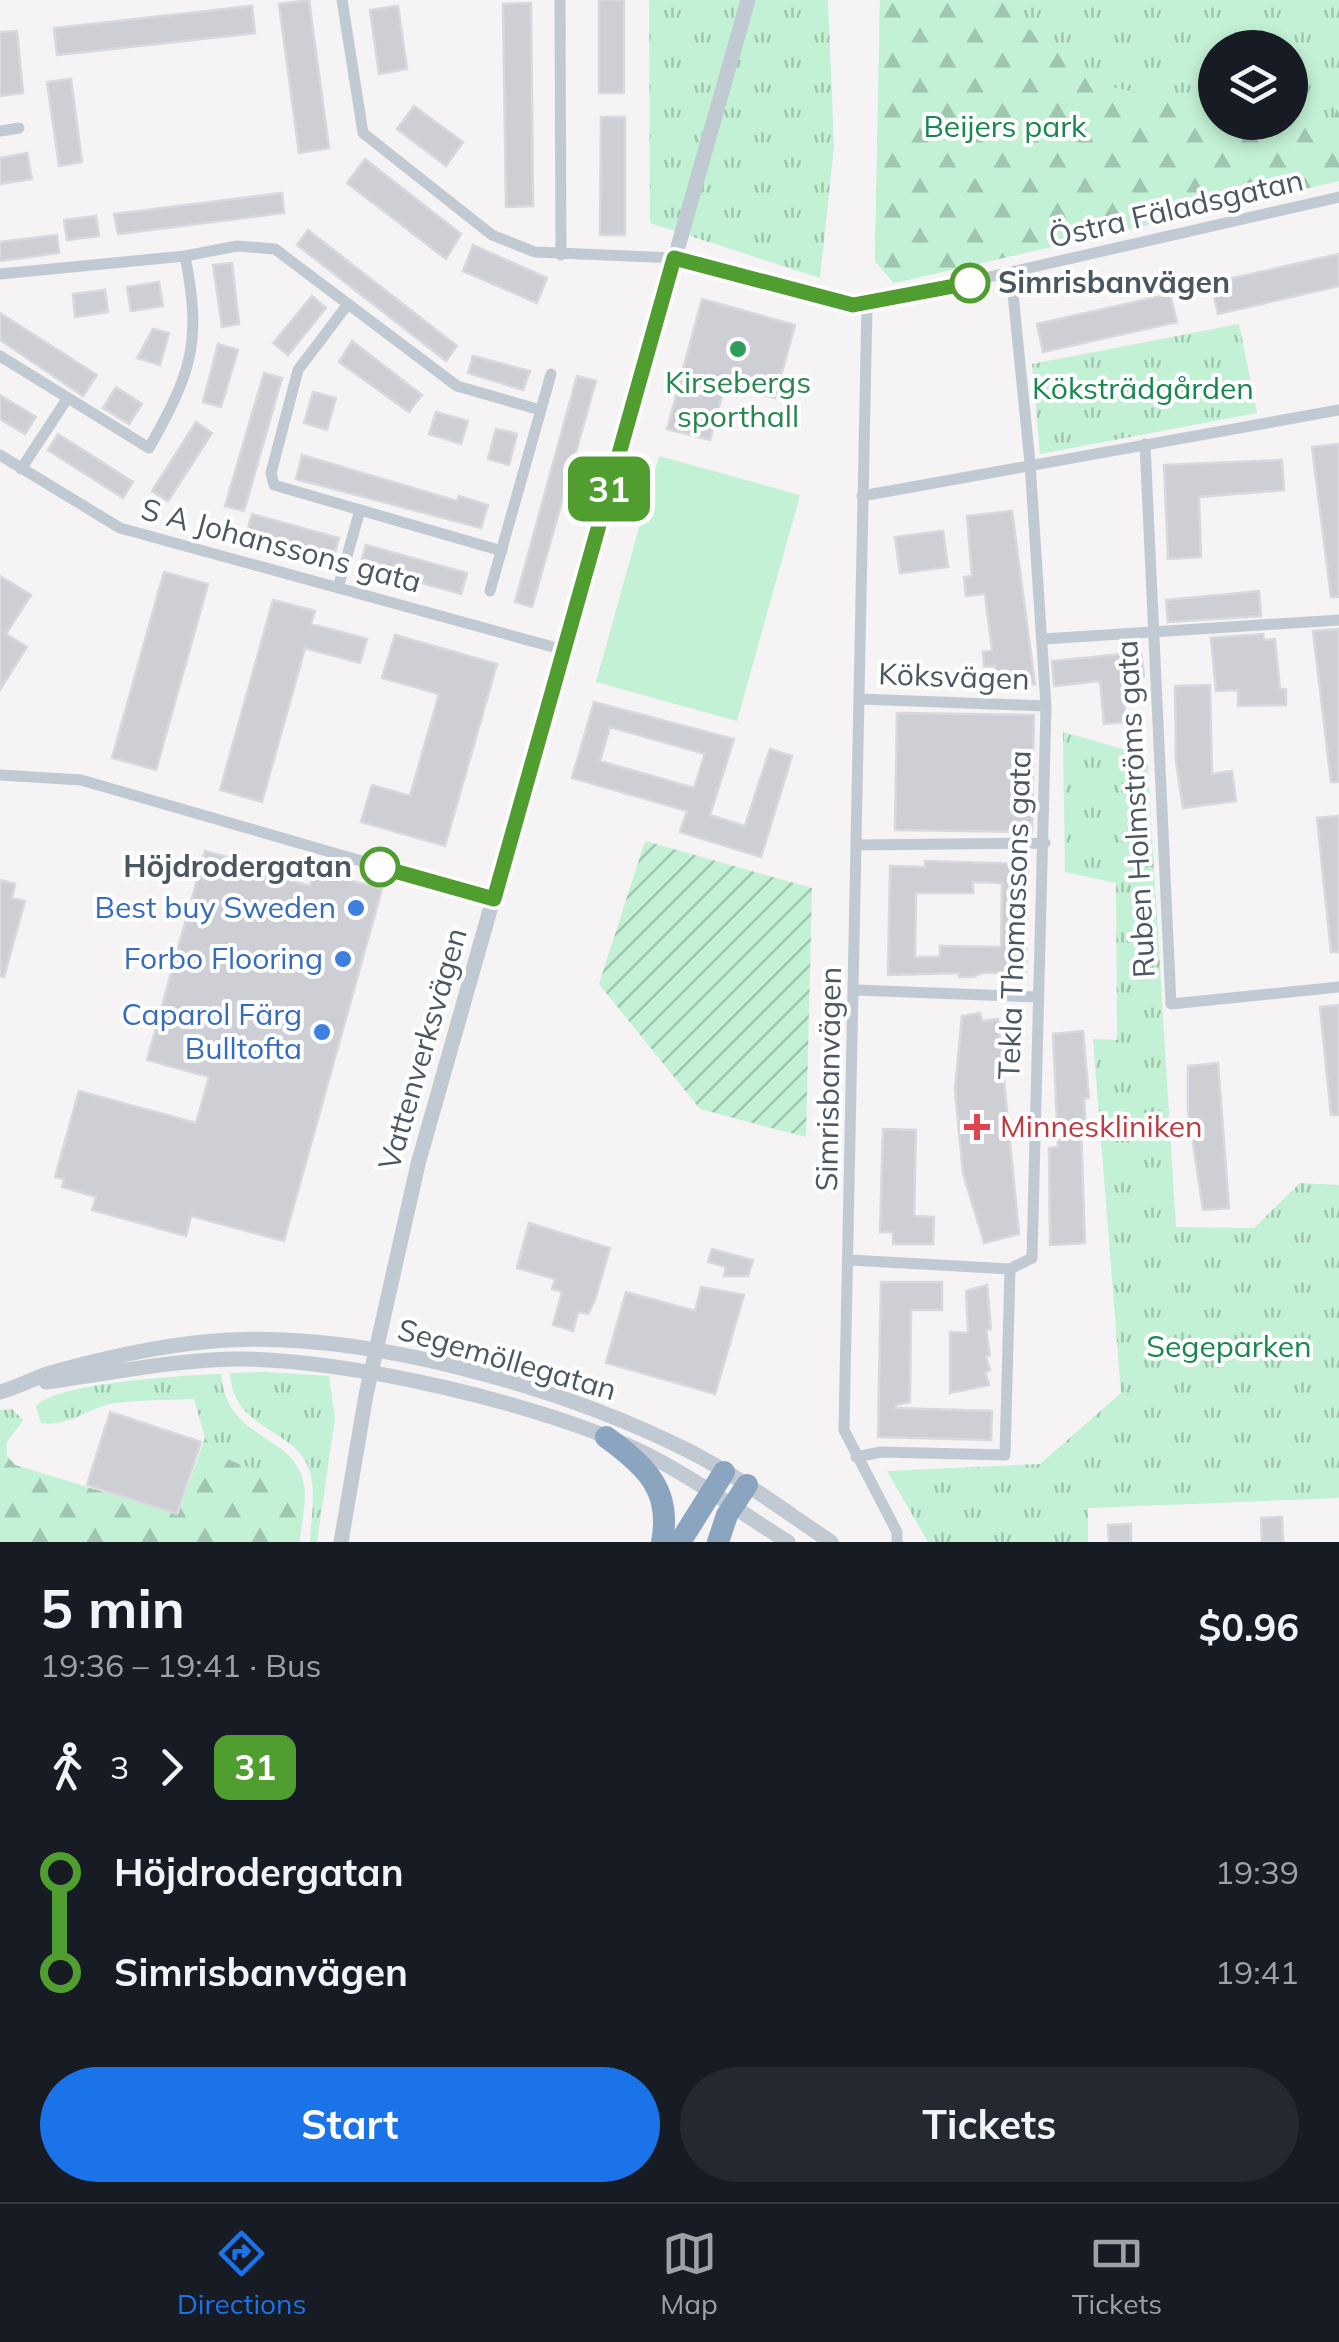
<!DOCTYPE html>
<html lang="en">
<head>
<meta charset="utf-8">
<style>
  body { margin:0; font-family:Mulish,sans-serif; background:#242831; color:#f1f3f6; height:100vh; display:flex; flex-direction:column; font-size:38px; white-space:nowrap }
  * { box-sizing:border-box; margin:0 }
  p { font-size:32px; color:#9ea1a6 }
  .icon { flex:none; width:55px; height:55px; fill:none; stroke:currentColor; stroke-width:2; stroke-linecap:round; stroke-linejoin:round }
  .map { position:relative; height:1542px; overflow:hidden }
  .details { display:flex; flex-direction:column; background:#171b24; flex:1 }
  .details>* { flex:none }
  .badge { padding:0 20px; border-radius:15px; font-size:35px; line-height:65px }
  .fabs { position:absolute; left:1198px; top:30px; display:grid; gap:20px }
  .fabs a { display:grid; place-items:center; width:110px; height:110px; border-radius:50%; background:#171b24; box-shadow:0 5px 15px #0003; font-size:50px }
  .map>.badge { position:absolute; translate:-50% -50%; box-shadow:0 0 0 5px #fff }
  .legs { display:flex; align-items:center; gap:15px; height:110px; padding:0 40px; font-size:32px }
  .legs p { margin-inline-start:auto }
  .overview { display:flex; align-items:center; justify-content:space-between; height:170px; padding:0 40px }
  h1 { font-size:55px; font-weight:700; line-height:75px }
  .action { display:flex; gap:20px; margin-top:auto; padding:20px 40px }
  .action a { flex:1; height:115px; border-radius:60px; background:#1a73e8; color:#fff; font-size:40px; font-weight:700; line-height:115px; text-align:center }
  .action a+a { background:#242831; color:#f1f3f6 }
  ul { padding:0 40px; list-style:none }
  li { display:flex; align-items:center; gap:35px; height:100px; font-size:38px }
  li i { display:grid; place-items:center; width:15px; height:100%; margin:0 12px; background:currentColor }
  li i::after { content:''; width:25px; height:25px; margin:-12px; border:8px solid; border-radius:50%; background:#171b24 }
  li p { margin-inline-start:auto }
  li:first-child i { background:linear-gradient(#0000 50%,currentColor 0) }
  li:last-child i { background:linear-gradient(currentColor 50%,#0000 0) }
  .tabs { display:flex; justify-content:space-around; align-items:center; height:140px; border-top:2px solid #363941; background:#171b24; font-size:28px; color:#9ea1a6 }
  .tabs a { display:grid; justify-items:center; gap:5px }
  .tabs .active { color:#1a73e8 }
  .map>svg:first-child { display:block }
</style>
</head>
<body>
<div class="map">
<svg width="1339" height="1542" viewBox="0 0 1339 1542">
  <defs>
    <pattern id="grass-tufts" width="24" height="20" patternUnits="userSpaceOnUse" patternTransform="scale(2.5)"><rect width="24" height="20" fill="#c3f1d5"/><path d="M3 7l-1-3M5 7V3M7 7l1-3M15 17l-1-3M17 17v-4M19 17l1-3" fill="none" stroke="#a0c6b0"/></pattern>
    <pattern id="forest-firs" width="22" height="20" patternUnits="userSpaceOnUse" patternTransform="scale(2.5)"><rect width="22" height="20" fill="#c3f1d5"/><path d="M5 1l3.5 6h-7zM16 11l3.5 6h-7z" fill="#a0c6b0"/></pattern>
    <pattern id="garden-furrows" width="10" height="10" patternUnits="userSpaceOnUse" patternTransform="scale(2.5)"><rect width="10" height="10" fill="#c3f1d5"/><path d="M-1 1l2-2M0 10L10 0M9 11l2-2" fill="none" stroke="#a0c6b0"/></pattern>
  </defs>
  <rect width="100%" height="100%" fill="#f5f3f3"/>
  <path fill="url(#grass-tufts)" fill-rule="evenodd" d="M649,0H828L834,147L820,278L650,223Z
    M880,0H1339V181L894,283L875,261ZM1215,48H1290V122H1215Z
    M1239,324L1257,413L1040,454L1032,364Z
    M1063,732L1147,756L1176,1227L1254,1228L1300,1183L1339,1185V1498L1088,1508V1542H928L887,1471L1040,1464L1121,1393L1093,1039L1117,1040L1116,883L1065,872Z
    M265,1372L329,1376L335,1418L317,1542H310C311,1520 316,1493 310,1472C298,1428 233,1432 230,1373Z
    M221,1374C226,1440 291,1433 303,1480C308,1498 301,1523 300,1542H0V1410L12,1409L23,1420L6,1443L7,1456L15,1465L178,1515L205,1438L194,1399C168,1400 141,1400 115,1403C90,1406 69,1428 41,1423L36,1406C55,1383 187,1375 221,1374Z"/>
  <path fill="url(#forest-firs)" d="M880,0H1014L1020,22L1097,83L1215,112V122L1258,123L1286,129L1334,117L1339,103V181L894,283L875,261Z
    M23,1420L6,1443L7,1456L15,1465L178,1515L205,1438C224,1469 269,1472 301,1475L300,1542H10L0,1498V1439L8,1422Z"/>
  <path fill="url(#garden-furrows)" d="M645,841L812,888L806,1137L700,1109L599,984Z"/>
  <path fill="#c3f1d5" d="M659,456L800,495L737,721L596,682Z"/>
  <path fill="#cdcfd5" stroke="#d7d9de" stroke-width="2.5" fill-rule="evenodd" d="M309,0L329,148L299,153L279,4Z
    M599,0H624V93H599Z
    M531,3L533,206L506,207L503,4Z
    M252,6L255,33L57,55L54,28Z
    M398,6L407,69L379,74L370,10Z
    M17,31L23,93L0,96V32Z
    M71,79L82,162L59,166L47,82Z
    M414,106L463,142L446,166L397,129Z
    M601,117H625V235H600Z
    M27,153L32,179L0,184V158Z
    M365,159L461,234L446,259L347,183Z
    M282,193L284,213L118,234L114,214Z
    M96,216L99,236L67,240L64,220Z
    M308,230L457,346L446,361L297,245Z
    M57,235L59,253L0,261V242Z
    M473,245L547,278L537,303L463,271Z
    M1339,254V286L1218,314L1211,283Z
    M232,263L239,324L222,327L213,265Z
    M159,282L163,306L131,311L127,287Z
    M105,290L108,312L75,317L73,294Z
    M1170,294L1177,322L1043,352L1037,324Z
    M312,296L326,308L288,355L273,343Z
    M702,299L795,325L775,398L725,385L710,440L667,429Z
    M0,313L97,375L83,396L0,340Z
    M153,329L169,333L160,365L137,358Z
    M352,341L422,395L409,412L339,362Z
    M218,344L238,350L221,407L203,402Z
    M473,356L530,371L523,390L468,373Z
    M264,373L282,378L244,511L225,506Z
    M577,376L596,381L532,607L515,602Z
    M116,387L142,404L129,424L103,408Z
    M313,392L336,398L327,430L304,423Z
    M0,395L36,417L25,434L0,419Z
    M436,412L468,421L461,444L429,434Z
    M196,422L212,433L168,501L152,491Z
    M496,429L517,434L509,465L488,459Z
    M58,434L133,482L123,498L48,450Z
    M1339,444V597H1331L1312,447Z
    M302,455L457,501L459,496L488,505L481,528L296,479Z
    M1282,460L1284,490L1199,497L1201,557L1168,559L1164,465Z
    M1012,511L1035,684L997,689L995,666L984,667L983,652L992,650L985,594L966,596L964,577L972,576L967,516Z
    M252,514L339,538L333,559L246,535Z
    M943,531L948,567L900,573L895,537Z
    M366,545L467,573L461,594L360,566Z
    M164,572L208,584L156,770L112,758Z
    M0,576L31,595L6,634L27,647L0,690Z
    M1259,591L1261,616L1168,622L1166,600Z
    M273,600L315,611L311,624L367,639L360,663L305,648L262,802L220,790Z
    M1339,629V782H1331L1313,631Z
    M1263,634L1264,640L1275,639L1280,689H1286V705L1238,706V690L1216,691L1211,638Z
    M395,635L497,664L445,846L361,822L372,785L410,796L439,694L382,678Z
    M1141,652L1144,676L1122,679L1126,722L1104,724L1100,681L1054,686L1052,661Z
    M1210,685L1212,774L1232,771L1236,801L1183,808L1176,762L1175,686Z
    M594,702L734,739L710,815L745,826L770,749L792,756L761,857L680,832L687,811L572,778ZM610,727L705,754L694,788L600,761Z
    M897,713L1034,715L1032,832L895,830Z
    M1339,816V952H1331L1317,818Z
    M205,851L246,862L245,868L310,886L314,870L382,889L284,1241L191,1216L186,1236L92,1210L96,1197L62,1187L64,1179L55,1177L79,1091L196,1123L209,1077L147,1060Z
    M925,861L1028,864L1026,972L982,973L973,977H959V973L888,975L890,866L925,867ZM973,882L1002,883L1001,947L940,946V957H915L916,893H973Z
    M0,880L15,884L12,898L25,901L4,977L0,976Z
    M1339,1005V1115H1331L1320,1007Z
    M980,1013L982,1021L998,1019L1019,1234L984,1243L963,1173L955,1090L962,1016Z
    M1083,1031L1089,1098L1084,1099L1086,1128H1081L1085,1243L1050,1245L1049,1148L1058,1147L1053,1034Z
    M1218,1063L1229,1208L1203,1210L1188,1110V1066Z
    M883,1129L916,1130L914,1216L934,1217L933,1244H893V1232H880Z
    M529,1223L610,1248L595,1300L588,1314L578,1312L573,1331L553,1325L562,1292L552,1289L555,1279L517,1268Z
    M712,1249L753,1260L748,1276H724L726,1267L708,1262Z
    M881,1282H942V1310H911L910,1402L896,1405V1408L992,1411L991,1440L878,1437Z
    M987,1285L991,1329L986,1330L990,1355L986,1357L990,1370L985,1372L989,1385L950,1393V1332L968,1333L966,1291Z
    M701,1287L744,1295L715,1394L606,1363L626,1292L695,1311Z
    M110,1412L201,1442L177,1514L87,1485Z
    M1282,1517L1283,1542H1262L1261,1518Z
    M1131,1524V1542H1109L1108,1525Z"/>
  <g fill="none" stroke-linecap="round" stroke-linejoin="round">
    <path stroke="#c1cad2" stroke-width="11" d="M342,0L363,133L492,235L535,252L675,258L833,301L867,305L1339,197
      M560,0L561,255
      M0,131L19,128
      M0,274L185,256L237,246L275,249L457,386L540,410
      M348,304L298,370L271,473L274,485L502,551
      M867,305L844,1430L897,1532V1542
      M0,356L149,448C192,372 202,342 185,256
      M1145,444L1171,1004L1339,987
      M0,455L120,528L564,650
      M21,469L67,399
      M862,496L1339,410
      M338,588L360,510
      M490,591L551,374
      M1043,639L1339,620
      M860,699L1046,706
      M0,775L81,780L493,899
      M857,845L1045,843
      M856,990L1038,997
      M850,1260L1010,1269
      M856,1457L881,1452L1005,1455L1010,1269L1032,1258L1046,706L1030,463L1011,274"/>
    <path stroke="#c1cad2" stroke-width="15" d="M46,1382C108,1374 172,1360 234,1359C346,1358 545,1404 646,1454C696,1479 741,1513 788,1542
      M0,1392C19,1387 37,1376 57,1371C112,1356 171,1343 229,1340C370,1333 557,1386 683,1448C736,1474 783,1510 831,1542
      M341,1542L366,1395L418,1164L748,0"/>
    <path stroke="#8ba5c1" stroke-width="22" d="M606,1437C646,1466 672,1490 662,1542
      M680,1542L724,1472
      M718,1542L727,1515L747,1485"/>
  </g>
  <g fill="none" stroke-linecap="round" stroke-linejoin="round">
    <defs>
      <path id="line-1" d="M380,867L494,899L674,258L853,305L970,283"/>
    </defs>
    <use href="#line-1" stroke="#fff" stroke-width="22"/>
    <use href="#line-1" stroke="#509e2f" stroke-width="15"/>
  </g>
  <g fill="#fff" stroke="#509e2f" stroke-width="5">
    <circle cx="970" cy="283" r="18"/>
    <circle cx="380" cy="867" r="18"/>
  </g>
  <circle fill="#2e9e5b" stroke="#fff" stroke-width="4" cx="738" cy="349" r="10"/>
  <g fill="#3f7fe0" stroke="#fff" stroke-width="4">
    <circle cx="356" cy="908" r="10"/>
    <circle cx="343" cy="959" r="10"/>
    <circle cx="322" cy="1032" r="10"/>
  </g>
  <path fill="#e0444e" stroke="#fff" stroke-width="4" d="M972 1112h10v10h10v10h-10v10h-10v-10h-10v-10h10z"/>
  <g text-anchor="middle" stroke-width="8" stroke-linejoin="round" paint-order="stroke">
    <g font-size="30" fill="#17864f" stroke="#fff">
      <text x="1005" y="137">Beijers park</text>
      <text x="1143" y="399">Köksträdgården</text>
      <text x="1229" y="1357">Segeparken</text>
    </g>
    <g font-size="30" fill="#4a5661" stroke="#fff">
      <text transform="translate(1176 209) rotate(-13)" y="10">Östra Fäladsgatan</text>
      <text transform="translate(281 546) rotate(15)" y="10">S A Johanssons gata</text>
      <text transform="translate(954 677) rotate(2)" y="10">Köksvägen</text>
      <text transform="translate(1136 809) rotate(-93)" y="10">Ruben Holmströms gata</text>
      <text transform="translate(1015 915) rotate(-88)" y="10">Tekla Thomassons gata</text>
      <text transform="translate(423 1049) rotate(-74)" y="10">Vattenverksvägen</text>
      <text transform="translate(829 1079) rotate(-89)" y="10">Simrisbanvägen</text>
      <text transform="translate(507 1360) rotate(16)" y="10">Segemöllegatan</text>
    </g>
    <g font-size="30" font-weight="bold" fill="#4a5661" stroke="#fff" text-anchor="start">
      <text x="998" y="293">Simrisbanvägen</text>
      <text x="352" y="877" text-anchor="end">Höjdrodergatan</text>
    </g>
    <g font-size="30" fill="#27864d" stroke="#fff">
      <text x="738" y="393">Kirsebergs<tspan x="738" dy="34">sporthall</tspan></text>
    </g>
    <g font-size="30" fill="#366cbe" stroke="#fff" text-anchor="end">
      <text x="336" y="918">Best buy Sweden</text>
      <text x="323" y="969">Forbo Flooring</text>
      <text x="302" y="1025">Caparol Färg<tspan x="302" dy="34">Bulltofta</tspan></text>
    </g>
    <g font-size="30" fill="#be3a42" stroke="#fff" text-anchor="start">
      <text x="1000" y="1137">Minneskliniken</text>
    </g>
  </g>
</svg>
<div class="fabs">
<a><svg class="icon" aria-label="layers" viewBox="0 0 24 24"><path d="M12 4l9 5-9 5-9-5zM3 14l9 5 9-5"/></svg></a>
</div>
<b class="badge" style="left:609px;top:489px;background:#509e2f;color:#fff">31</b>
</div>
<section class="details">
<div class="overview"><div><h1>5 min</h1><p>19:36 – 19:41 · Bus</p></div><b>$0.96</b></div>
<div class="legs"><svg class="icon" aria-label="walk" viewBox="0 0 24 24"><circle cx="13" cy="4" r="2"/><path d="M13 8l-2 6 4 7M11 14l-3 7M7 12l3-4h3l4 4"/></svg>3<svg class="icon" aria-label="forward" viewBox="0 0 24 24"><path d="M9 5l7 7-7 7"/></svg><b class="badge" style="background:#509e2f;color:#fff">31</b></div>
<ul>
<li><i style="color:#509e2f"></i><b>Höjdrodergatan</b><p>19:39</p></li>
<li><i style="color:#509e2f"></i><b>Simrisbanvägen</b><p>19:41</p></li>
</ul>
<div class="action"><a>Start</a><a>Tickets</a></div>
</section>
<nav class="tabs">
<a class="active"><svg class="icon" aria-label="directions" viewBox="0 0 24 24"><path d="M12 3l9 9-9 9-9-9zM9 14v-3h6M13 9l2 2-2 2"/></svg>Directions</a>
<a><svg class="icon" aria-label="map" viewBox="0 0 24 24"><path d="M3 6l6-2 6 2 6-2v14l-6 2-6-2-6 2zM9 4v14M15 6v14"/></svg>Map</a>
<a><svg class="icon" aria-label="tickets" viewBox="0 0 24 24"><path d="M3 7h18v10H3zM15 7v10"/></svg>Tickets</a>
</nav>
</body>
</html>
